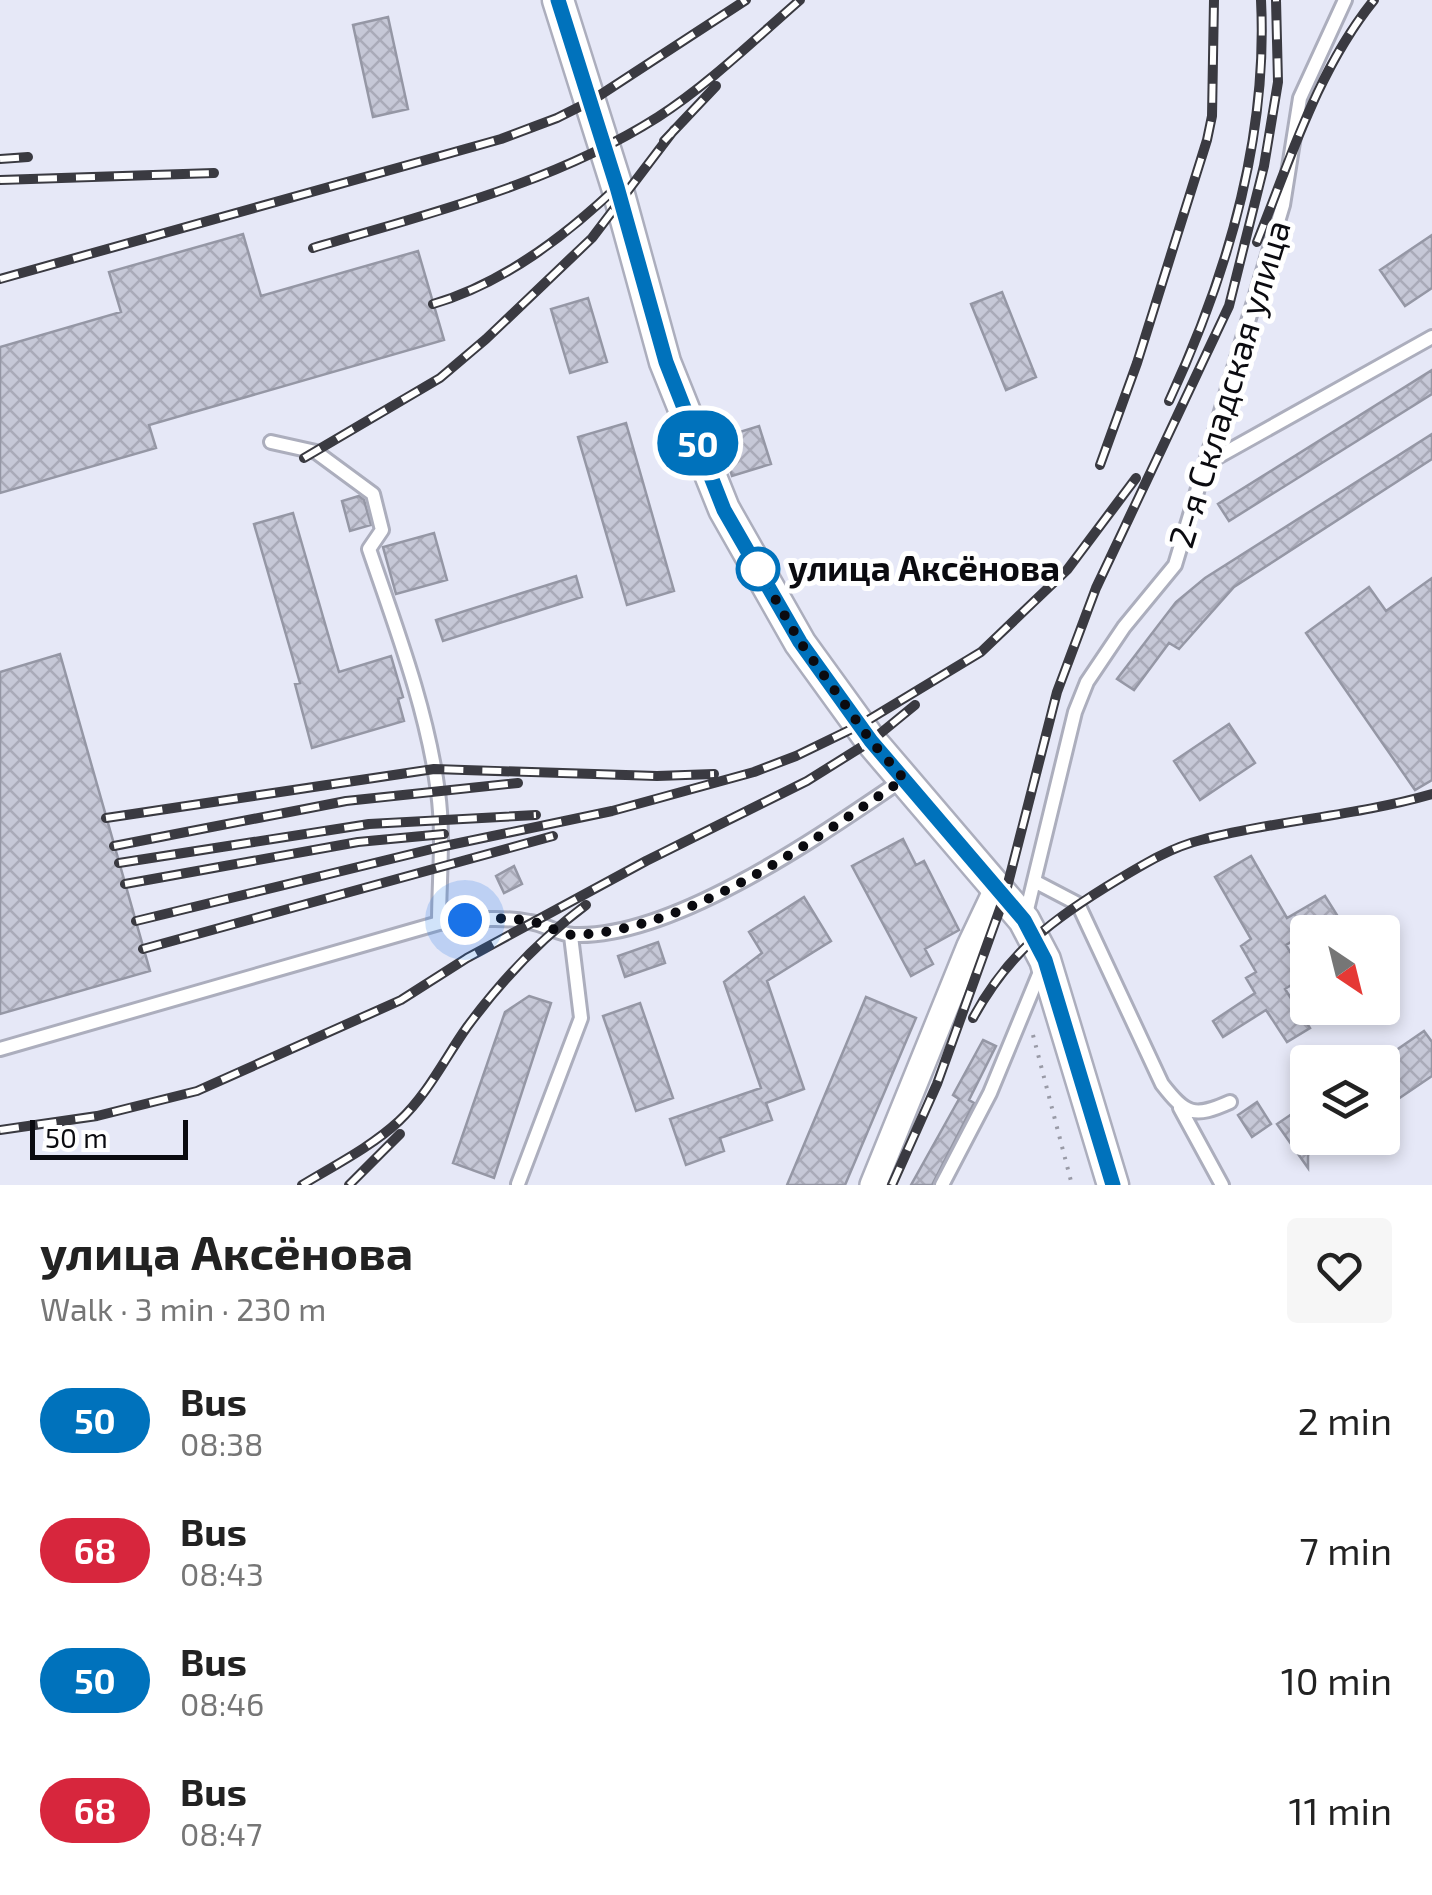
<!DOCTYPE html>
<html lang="en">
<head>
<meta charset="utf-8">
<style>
  body { margin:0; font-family:"Exo 2",sans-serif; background:#f6f6f6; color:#222; height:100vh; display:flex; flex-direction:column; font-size:38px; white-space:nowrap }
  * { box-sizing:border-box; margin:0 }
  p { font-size:32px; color:#767676 }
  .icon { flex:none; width:55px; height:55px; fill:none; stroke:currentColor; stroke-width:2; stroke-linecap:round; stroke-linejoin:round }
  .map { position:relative; height:1185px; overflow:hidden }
  .drawer { display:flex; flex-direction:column; background:#fff; flex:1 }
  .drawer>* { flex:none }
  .badge { padding:0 20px; border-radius:32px; font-size:35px; line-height:65px }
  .needle { width:65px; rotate:145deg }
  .fabs { position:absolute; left:1290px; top:915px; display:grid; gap:20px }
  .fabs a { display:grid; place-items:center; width:110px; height:110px; border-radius:10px; background:#fff; box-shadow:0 5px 15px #0003; font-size:50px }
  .scale { position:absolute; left:30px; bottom:25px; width:158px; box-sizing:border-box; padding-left:10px; border:5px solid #0b0b10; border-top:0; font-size:28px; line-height:35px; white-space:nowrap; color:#0b0b10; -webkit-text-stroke:8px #fff; paint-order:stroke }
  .you { position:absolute; width:50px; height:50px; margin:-25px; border:8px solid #fff; border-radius:50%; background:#1a73e8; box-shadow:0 0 0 15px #1a73e833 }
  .map>.badge { position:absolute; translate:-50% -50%; box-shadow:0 0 0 5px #fff }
  .round { display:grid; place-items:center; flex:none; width:105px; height:105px; border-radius:10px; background:#f6f6f6 }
  .head { display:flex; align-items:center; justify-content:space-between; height:170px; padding:0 40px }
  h1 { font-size:48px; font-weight:700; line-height:75px }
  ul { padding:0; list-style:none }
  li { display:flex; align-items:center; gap:30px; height:130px; padding:0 40px }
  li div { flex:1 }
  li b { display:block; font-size:38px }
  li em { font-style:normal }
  li .badge { min-width:110px; font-weight:700; text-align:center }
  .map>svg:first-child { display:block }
</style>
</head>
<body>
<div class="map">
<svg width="1432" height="1185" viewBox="0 0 1432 1185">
  <defs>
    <pattern id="building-cross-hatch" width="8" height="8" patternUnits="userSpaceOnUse" patternTransform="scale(2.5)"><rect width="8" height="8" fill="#c6c8d7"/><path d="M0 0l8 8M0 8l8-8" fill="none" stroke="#a9aab8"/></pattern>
  </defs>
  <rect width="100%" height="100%" fill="#e6e8f7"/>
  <path fill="url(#building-cross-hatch)" stroke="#9597a5" stroke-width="2.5" d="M388,17L408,109L373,117L353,25Z
    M243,234L261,296L418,251L444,340L149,425L156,448L0,493V347L121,312L109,272Z
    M1432,235V288L1405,306L1380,270Z
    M1002,292L1036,377L1006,390L971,304Z
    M588,298L607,362L570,373L551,309Z
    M1432,370V394L1229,521L1218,504Z
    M626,423L674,591L627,605L578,437Z
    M759,426L771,464L732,476L720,438Z
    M1432,434V459L1234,587L1179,649L1169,643L1134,690L1117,679L1176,602L1205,578Z
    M359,496L364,500L371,525L350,531L342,501Z
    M293,513L339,672L391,656L403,697L398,699L404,721L312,748L295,684L300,683L254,524Z
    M434,533L447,580L396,594L383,547Z
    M576,576L582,597L443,641L436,620Z
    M1432,578V780L1415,790L1306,633L1369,587L1386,611Z
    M60,654L150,971L0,1014V672Z
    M1229,724L1255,763L1200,800L1174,761Z
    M903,839L916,865L924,861L959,930L925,949L933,964L911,976L852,866Z
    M1251,856L1287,918L1325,896L1337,915L1286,945L1305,976L1285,989L1310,1028L1287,1042L1266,1010L1223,1037L1213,1021L1255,993L1246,978L1256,972L1241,946L1251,939L1215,877Z
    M514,866L522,884L504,893L496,876Z
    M804,897L831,941L767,981L804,1089L766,1103L772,1120L720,1138L724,1151L686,1165L670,1119L761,1088L724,982L762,953L749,932Z
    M658,942L665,963L625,977L618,956Z
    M529,996L551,1003L494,1178L453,1163L505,1012Z
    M866,997L916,1018L845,1185H787Z
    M640,1003L673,1098L636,1111L603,1016Z
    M1424,1031L1432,1042V1076L1382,1110V1060Z
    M983,1040L996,1046L969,1100L974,1103L932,1185H911L959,1099L953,1095Z
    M1257,1102L1271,1124L1252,1137L1238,1115Z
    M1308,1103V1138H1333L1308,1155V1168L1277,1124Z"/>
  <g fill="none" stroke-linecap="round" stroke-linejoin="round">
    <defs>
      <path id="service" d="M271,442L316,452L373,494L382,530L369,549C396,628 427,709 438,792C444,835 439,880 439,923
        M1205,464L1432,337
        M1034,881L1078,904L1162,1084C1186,1115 1194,1118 1230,1102
        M1025,918L1075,712L1087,682L1124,627L1175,565L1283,205L1300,98L1345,0
        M0,1049L439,923C470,920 499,916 530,922C545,924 559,935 574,935C673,939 821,835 902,780
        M1180,1108L1222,1185
        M518,1184L581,1018L571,936
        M942,1185L990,1093L1042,967"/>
      <path id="minor" d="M873,1185L970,946L998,887"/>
      <path id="tertiary" d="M558,0L617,187L665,362L724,509L800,643L871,741L1024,920L1045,960L1113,1185"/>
    </defs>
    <use href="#service" stroke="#acaebd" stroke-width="18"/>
    <use href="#minor" stroke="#acaebd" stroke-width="30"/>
    <use href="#tertiary" stroke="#acaebd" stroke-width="35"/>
    <path stroke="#999aa6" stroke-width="4" stroke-dasharray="2.5 8" stroke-linecap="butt" d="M1033,1035L1072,1185"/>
    <use href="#service" stroke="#fff" stroke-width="12"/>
    <use href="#minor" stroke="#fff" stroke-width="25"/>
    <use href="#tertiary" stroke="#fff" stroke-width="30"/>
    <defs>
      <path id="rail" d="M664,141L716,86
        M0,159L28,157
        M0,180L214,173
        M1257,242C1290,160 1318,69 1374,0
        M313,248C430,213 554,183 658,117C709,84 754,40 800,0
        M0,279L501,139L557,118L591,101L746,0
        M433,304C505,283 568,234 621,183
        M1169,401C1227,276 1268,139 1261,0
        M304,458L440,378L486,339L592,238L674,130
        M1100,465L1137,363L1207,140L1212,116L1214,0
        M106,818L434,769L657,776L714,774
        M114,846L346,801L518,783
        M119,863L369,824L536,815
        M125,884L358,842L444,834
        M136,921L440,847L612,811L754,772L796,756L860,725L981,652L1067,570L1136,478
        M143,949L553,836
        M973,1018C1010,950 1054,918 1119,879C1144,864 1172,847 1201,840C1277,820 1356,816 1432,794
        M0,1130L97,1116L197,1091L401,1000L467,958L646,861L807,781L871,741L915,705
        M302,1185C335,1165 371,1147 399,1121C428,1094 445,1058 467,1027C501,981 540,939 586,905
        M349,1185L400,1134
        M892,1185L937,1084L1005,895L1057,692L1096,588L1229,306L1264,166L1278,82L1276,0"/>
    </defs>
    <use href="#rail" stroke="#3a3a41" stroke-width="10"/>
    <use href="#rail" stroke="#fff" stroke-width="6" stroke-dasharray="19" stroke-linecap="butt"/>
  </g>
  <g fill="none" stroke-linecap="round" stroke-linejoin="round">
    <defs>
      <path id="line" d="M558,0L617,187L666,362L724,510L800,642L871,741L1024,920L1045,960L1113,1185"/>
    </defs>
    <use href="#line" stroke="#fff" stroke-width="22"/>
    <use href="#line" stroke="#0072bc" stroke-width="15"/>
    <path stroke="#0b0b10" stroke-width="10" stroke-dasharray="0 18" d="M465,920C487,918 511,917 533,922C548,925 562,936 577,935C694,928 809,843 904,779L871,741L800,642L758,569"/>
  </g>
  <circle fill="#fff" stroke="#0072bc" stroke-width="5" cx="758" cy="569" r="20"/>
  <g text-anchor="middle" stroke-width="10" stroke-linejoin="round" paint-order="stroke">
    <g font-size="35" fill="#0b0b10" stroke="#fff">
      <text transform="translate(1230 384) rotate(-73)" y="12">2-я Складская улица</text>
    </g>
    <g font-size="35" font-weight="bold" fill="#0b0b10" stroke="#fff" text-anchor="start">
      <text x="788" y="581">улица Аксёнова</text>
    </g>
  </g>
</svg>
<div class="fabs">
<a><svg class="needle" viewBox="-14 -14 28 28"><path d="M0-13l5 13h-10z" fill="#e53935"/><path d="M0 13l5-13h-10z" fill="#767676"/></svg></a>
<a><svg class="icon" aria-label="layers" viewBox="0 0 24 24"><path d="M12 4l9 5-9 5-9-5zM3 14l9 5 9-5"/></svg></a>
</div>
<div class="scale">50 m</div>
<div class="you" style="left:465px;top:920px"></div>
<b class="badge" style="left:698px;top:443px;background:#0072bc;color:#fff">50</b>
</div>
<section class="drawer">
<div class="head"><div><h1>улица Аксёнова</h1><p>Walk · 3 min · 230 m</p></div><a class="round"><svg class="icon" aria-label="heart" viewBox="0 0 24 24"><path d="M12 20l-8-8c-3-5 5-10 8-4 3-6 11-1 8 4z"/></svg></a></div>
<ul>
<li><span class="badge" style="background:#0072bc;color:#fff">50</span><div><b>Bus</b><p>08:38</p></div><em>2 min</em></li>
<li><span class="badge" style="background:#d7263d;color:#fff">68</span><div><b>Bus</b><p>08:43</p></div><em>7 min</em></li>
<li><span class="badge" style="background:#0072bc;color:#fff">50</span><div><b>Bus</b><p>08:46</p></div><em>10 min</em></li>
<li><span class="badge" style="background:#d7263d;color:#fff">68</span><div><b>Bus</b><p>08:47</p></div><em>11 min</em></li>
</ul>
</section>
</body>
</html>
